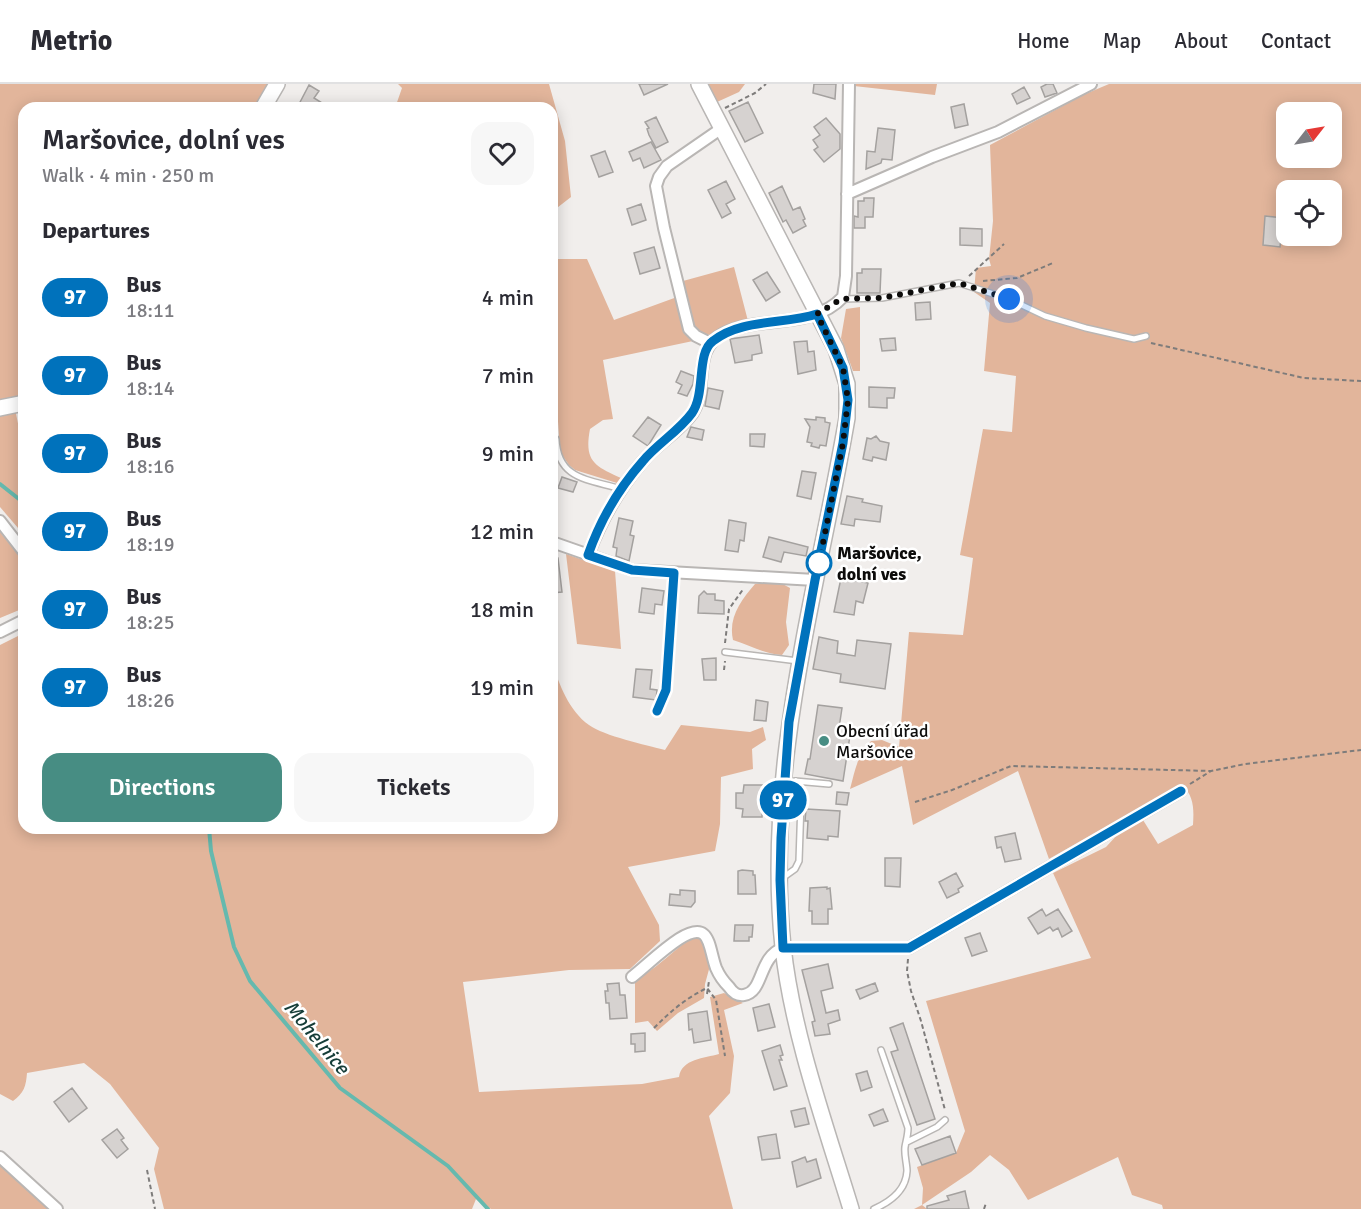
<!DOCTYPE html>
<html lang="en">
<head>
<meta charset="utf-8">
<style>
  body { margin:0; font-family:Signika,sans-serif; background:#f7f7f7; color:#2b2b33; height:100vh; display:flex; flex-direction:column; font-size:22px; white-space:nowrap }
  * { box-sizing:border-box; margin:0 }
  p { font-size:20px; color:#7c7c81 }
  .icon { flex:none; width:33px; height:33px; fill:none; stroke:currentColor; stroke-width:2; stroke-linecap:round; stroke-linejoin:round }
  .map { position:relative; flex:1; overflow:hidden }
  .panel { position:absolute; left:18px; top:18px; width:540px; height:732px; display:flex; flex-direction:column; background:#fff; border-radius:18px; box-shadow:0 3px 15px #0003 }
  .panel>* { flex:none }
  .badge { padding:0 12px; border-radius:20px; font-size:21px; line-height:39px }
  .needle { width:39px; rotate:59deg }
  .buttons { position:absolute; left:1276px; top:18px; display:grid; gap:12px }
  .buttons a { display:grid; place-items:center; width:66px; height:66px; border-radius:12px; background:#fff; box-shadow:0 3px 15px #0003; font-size:30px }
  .you { position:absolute; width:30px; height:30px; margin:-15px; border:4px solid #fff; border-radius:50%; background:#1a73e8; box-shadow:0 0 0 9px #1a73e833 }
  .map>.badge { position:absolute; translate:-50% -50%; box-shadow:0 0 0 3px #fff }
  h2 { padding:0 24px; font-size:22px; line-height:54px }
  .round { display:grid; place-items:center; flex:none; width:63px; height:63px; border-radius:18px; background:#f7f7f7 }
  .overview { display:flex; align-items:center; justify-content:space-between; height:102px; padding:0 24px }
  h1 { font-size:28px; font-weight:600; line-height:45px }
  .action { display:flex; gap:12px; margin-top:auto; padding:12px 24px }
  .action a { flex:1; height:69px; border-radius:18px; background:#478d83; color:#fff; font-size:24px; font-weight:600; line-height:69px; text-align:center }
  .action a+a { background:#f7f7f7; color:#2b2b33 }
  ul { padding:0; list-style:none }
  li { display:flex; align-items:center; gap:18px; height:78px; padding:0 24px }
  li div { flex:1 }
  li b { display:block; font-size:22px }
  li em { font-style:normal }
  li .badge { min-width:66px; font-weight:700; text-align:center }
  header { display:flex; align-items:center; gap:36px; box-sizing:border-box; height:84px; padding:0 30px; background:#fff; border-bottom:2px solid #e1e1e2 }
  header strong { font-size:28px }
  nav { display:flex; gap:33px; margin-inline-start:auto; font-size:21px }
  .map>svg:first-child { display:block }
</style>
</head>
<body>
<header>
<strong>Metrio</strong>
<nav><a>Home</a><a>Map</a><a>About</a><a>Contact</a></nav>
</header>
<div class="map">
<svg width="1361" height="1125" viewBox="0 0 1361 1125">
  <rect width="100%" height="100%" fill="#f1eeec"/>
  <path fill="#e2b59b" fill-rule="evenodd" d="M0,0H268L254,24H24V312L13,315L24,369V451L0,423Z
    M398,0H549L565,57L571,113L553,127L557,175H587L614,236L677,213L687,247L693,257L603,276L613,335L603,336L590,345C584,377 594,382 621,394L617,399L575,386L569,381L560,368L557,322H552V24H395L402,4Z
    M708,0H745L739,8L717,18Z
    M854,0H937L935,11L854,2Z
    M1109,0H1361V1125H1163L1162,1121L1132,1111L1118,1073L1028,1116L1009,1086L990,1071L971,1088L922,1121L927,1125H914L922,1121L923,1104L917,1083L956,1069L965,1047L926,917L1091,874L1053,789L1106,763L1118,750L1143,736L1158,760L1193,741C1194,724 1194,713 1182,700L1049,775L1018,687L913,741L902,682L850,705C855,687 857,671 871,657L882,656L899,663L909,548L963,551L973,474L960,471L983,345L1012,348L1016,292L984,287L990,219L974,208L976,184L991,182L989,175L993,137L990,61L1083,11ZM1287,28H1332V74H1287ZM1287,106H1332V152H1287Z
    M734,183L748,237L710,251L698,248L693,242L683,197Z
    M860,223V287H853L841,254L846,225Z
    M0,448L24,477V524L0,534Z
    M566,470L615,487L621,565L577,560Z
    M779,498L790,504L786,538L789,561L782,571C764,570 750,561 733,556C728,534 741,516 755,500Z
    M24,549V744H552V578C559,600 569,627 589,641C604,652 646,661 665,666L681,641L750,648L763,643L766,656L752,665L753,685L721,693L720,740L715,767L628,783L659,841L660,857L630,885L569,886L463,898L479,1008L642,1000L679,993C681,975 705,974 719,970L710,913L724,909L743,919L724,926L734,972L730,1009L709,1032L733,1125H491L476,1115L472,1125H164L154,1085L159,1064L110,1000L84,979L27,989C26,1002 24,1009 13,1017L0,1010V561Z
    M694,853L701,854L711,878L705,900L704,914L678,929L657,947L648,937L635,939V895C657,886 673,865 694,853Z
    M0,1078L50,1125H0Z"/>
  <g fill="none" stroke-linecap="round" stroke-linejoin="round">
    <path stroke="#65b9ae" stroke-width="4" d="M0,400L24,419
      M209,744L211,767L234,863L250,897L340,1004L448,1082L488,1125"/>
  </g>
  <path fill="#d6d2d0" stroke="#a4a19f" stroke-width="1.5" d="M639,0H668L644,11Z
    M814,0H836L835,15L813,9Z
    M1047,0H1053L1057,9L1045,13L1041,3Z
    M309,1L319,7L314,14L330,24H297Z
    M1024,3L1030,14L1017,20L1012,10Z
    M748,18L763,49L745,58L729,27Z
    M964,20L968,41L955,44L951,23Z
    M656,33L668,58L656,64L649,51L647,45L649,44L645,38Z
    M826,34L840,50V65L824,78L814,66L818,63L813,56L820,51L814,43Z
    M878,44L895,46L892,76L882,75L881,79L866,85L867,67L875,68Z
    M651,58L661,76L644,84L640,74L633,77L629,68Z
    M605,67L613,88L599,93L591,72Z
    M726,97L735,115L726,120L731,129L722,134L708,106Z
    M782,102L793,126L800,123L805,135L803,136L806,142L793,149L786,136L783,138L769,109Z
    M864,114H874L873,133H865V144H854V132L858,133V117H864Z
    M641,120L646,136L632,141L627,125Z
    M1265,132L1283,134L1280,163L1263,161Z
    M960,144L982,145V162L960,161Z
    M654,163L660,184L640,190L634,169Z
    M862,185H881L880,209H857V189H862Z
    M767,188L780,208L766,217L753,196Z
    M930,218L931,235L916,236L915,219Z
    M759,251L762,269L752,271V276L735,279L730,255Z
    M895,254L896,266L882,267L880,255Z
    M807,257L808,268L814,267L816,286L798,290L794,258Z
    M681,287L694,292L693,300L687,312L678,309L682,301L676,298Z
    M869,303L895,304L894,314H887V324L869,323Z
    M708,304L723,307L719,325L705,322Z
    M648,333L661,341L648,362L633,352Z
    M816,333L825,334V338L830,339L826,362L820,361L819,364L811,362L812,359L807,358L810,343L805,335L816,336Z
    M691,343L704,346L702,356L687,353Z
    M750,350H765L764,363L750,362Z
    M876,352L880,357L889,359L886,376L873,373L872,377L863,375L867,354L871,355Z
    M802,387L816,389L811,415L797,412Z
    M562,393L577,398L573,408L558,404Z
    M847,412L863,415L862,418L882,422L880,438L855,435L854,442L841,440Z
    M619,434L633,437L630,451L634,452L629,477L616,472L617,464L613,463Z
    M729,436L746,439L744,457L740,456L738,468L725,466Z
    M769,453L808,463L806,472L784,468L781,478L763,473Z
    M558,474L562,508L552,509V475Z
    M841,494L868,499L863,519L856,517L854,531L834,528Z
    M642,504L664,507L662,521L655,520L654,530L639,528Z
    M704,507L707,510H715V516L724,517V530L698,529L699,512Z
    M819,553L838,557L837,569L855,572L857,556L891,560L885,605L840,598L841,590L813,585Z
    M716,574V596H704L702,575Z
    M636,585L652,586L650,605L657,606L656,616L633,613Z
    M756,616L768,618L766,637L754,636Z
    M818,621L842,624L839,644L851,645L843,697L805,690L808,675H810Z
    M744,701H763L762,733H742L743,725L736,724V709H743Z
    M837,708L849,709L847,721L836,720Z
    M806,725L840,727L838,753L828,752V756L807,754L808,737H805Z
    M1015,749L1021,775L1005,778L1001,763L997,764L995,753Z
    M885,774H901L900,803L885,802Z
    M742,786L753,787V791H755L756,810H738V787Z
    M956,789L963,802L958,805L959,808L947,814L939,798Z
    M827,803V805L830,804L832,825H828V840H812V827H809L810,804Z
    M680,806L695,807V818L691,823L669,821L670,810L680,811Z
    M1042,825L1046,832L1058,825L1072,847L1062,853L1058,844L1053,847L1050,843L1038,850L1028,834Z
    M735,841H753L752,853H749V857H734Z
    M980,849L987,867L972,872L965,854Z
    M828,880L833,904L821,907L826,929L838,926L840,936L828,940L830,950L815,952L812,938L815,937L802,886Z
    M619,899L620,911H625L627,934L610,935L609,919H606L605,907H608L607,900Z
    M875,899L878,907L860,915L856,906Z
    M769,920L775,943L758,947L753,924Z
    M707,927L711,956L694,959L692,945L689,946L688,930Z
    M903,939L935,1035L917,1041L891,968L898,966L890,944Z
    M645,949V967L635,968V960H631V950Z
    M780,961L783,971L780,972L782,976H779L787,1002L774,1006L762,967Z
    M867,987L872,1003L861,1007L856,990Z
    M72,1004L87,1024L69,1038L54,1018Z
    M805,1024L809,1040L795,1043L791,1027Z
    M883,1025L888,1037L874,1042L869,1031Z
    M117,1045L124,1054L121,1056L128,1065L117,1074L102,1056Z
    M776,1050L780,1074L762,1076L758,1053Z
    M950,1052L956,1069L922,1081L915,1065Z
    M805,1073L807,1078L816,1075L821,1094L797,1103L792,1078Z
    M965,1107L969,1125H927V1122L949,1116L947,1112Z"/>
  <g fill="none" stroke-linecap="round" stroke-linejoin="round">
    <defs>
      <path id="lane" d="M843,215L882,214L959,199L1009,215L1045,232L1086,244L1134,255L1146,252
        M556,355C558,396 588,395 621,405
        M725,568L798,577
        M657,627L666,606L674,489
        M795,697L829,700
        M781,795L795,785L799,777L801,718L796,697
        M907,1058L937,1043L945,1036
        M874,1125C890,1118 906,1106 907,1087C907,1080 904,1071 905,1063C906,1057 908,1051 908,1044L881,966"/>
      <path id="street" d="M847,110L932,73L998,48L1091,0
        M710,259L696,252L689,245L664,144L656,102L659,93L667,82L722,44
        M0,437L24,468
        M552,458L632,486L815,496
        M588,471C601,437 619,404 643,377C657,360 679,348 692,330C710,303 690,266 724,249C761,231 812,246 843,213L846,192L849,0
        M0,548L24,536
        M632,893C647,881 662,866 679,855C711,835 708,862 716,884C719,891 724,898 729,903C733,909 737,912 744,911C764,908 758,873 783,864H909L1181,707
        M0,1073L57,1125"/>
      <path id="secondary" d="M699,0L836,265L847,300V334C817,509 764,684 783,863C792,948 826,1043 851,1125
        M263,24L277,0
        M0,324L24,319"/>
    </defs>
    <use href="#lane" stroke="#b9b6b4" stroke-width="8"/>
    <use href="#street" stroke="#b9b6b4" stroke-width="14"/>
    <use href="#secondary" stroke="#b9b6b4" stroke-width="18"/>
    <path stroke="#7e7c7b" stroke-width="2" stroke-dasharray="4.5 3" stroke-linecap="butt" d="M725,24L755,9L766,0
      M969,192L1004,160
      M983,197L1017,194L1053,179
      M1151,259L1304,294L1361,297
      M725,559L729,525L744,504
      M724,586L725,577
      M1190,700L1211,687L1245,680L1361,666
      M915,718L952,706L1011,682L1211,687
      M908,875L907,887L911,907L921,937L945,1026
      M707,910L709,897
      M654,944C671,927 686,914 707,904L716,916L725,972
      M147,1086L155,1125
      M984,1125L986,1119"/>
    <use href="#lane" stroke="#fff" stroke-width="5"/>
    <use href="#street" stroke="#fff" stroke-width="10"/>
    <use href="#secondary" stroke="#fff" stroke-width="15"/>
  </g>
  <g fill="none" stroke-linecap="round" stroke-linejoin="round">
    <defs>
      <path id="line" d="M657,627L666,606L674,489L632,486L588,471C600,437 619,404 643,377C657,360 679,347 692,329C706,309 696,269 713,257C742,234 784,241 817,230L843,284L848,316L843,359L815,496L789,638L781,754L780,796L783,864H909L1181,707"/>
    </defs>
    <use href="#line" stroke="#fff" stroke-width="14"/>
    <use href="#line" stroke="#0072bc" stroke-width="9"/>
    <path stroke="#0d0c0b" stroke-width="6" stroke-dasharray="0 10.8" d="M819,479L843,359L848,316L843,284L817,230L841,215L882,214L959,199L1009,215"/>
  </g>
  <circle fill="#fff" stroke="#0072bc" stroke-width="3" cx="819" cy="479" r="12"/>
  <circle fill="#478d83" stroke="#fff" stroke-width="2" cx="824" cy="657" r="6"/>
  <g text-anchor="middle" stroke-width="5" stroke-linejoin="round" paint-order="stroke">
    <g font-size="18" font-weight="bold" fill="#0d0c0b" stroke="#fff" text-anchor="start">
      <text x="837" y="475">Maršovice,<tspan x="837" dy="21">dolní ves</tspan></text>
    </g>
    <g font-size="18" fill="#0d0c0b" stroke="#fff" text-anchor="start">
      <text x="836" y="653">Obecní úřad<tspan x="836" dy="21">Maršovice</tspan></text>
    </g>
    <g font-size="20" font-style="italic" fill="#153d38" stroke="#fff">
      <text transform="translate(317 953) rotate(50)" y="7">Mohelnice</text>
    </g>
  </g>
</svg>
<div class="buttons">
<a><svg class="needle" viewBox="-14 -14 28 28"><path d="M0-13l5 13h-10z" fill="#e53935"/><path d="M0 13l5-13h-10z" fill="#7c7c81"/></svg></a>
<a><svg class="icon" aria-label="locate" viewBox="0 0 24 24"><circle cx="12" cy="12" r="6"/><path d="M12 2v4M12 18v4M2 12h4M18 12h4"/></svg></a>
</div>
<div class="you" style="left:1009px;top:215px"></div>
<b class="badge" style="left:783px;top:716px;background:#0072bc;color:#fff">97</b>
<section class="panel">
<div class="overview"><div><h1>Maršovice, dolní ves</h1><p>Walk · 4 min · 250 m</p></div><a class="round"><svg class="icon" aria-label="heart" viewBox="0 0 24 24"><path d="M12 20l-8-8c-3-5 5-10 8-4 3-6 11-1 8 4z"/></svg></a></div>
<h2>Departures</h2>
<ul>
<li><span class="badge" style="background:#0072bc;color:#fff">97</span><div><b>Bus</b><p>18:11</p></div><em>4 min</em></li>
<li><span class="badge" style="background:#0072bc;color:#fff">97</span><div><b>Bus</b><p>18:14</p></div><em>7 min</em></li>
<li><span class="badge" style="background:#0072bc;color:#fff">97</span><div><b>Bus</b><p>18:16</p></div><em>9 min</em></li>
<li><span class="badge" style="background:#0072bc;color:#fff">97</span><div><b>Bus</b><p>18:19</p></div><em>12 min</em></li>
<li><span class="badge" style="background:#0072bc;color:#fff">97</span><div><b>Bus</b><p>18:25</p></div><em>18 min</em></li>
<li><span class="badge" style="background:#0072bc;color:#fff">97</span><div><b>Bus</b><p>18:26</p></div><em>19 min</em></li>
</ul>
<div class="action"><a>Directions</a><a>Tickets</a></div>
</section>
</div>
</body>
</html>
